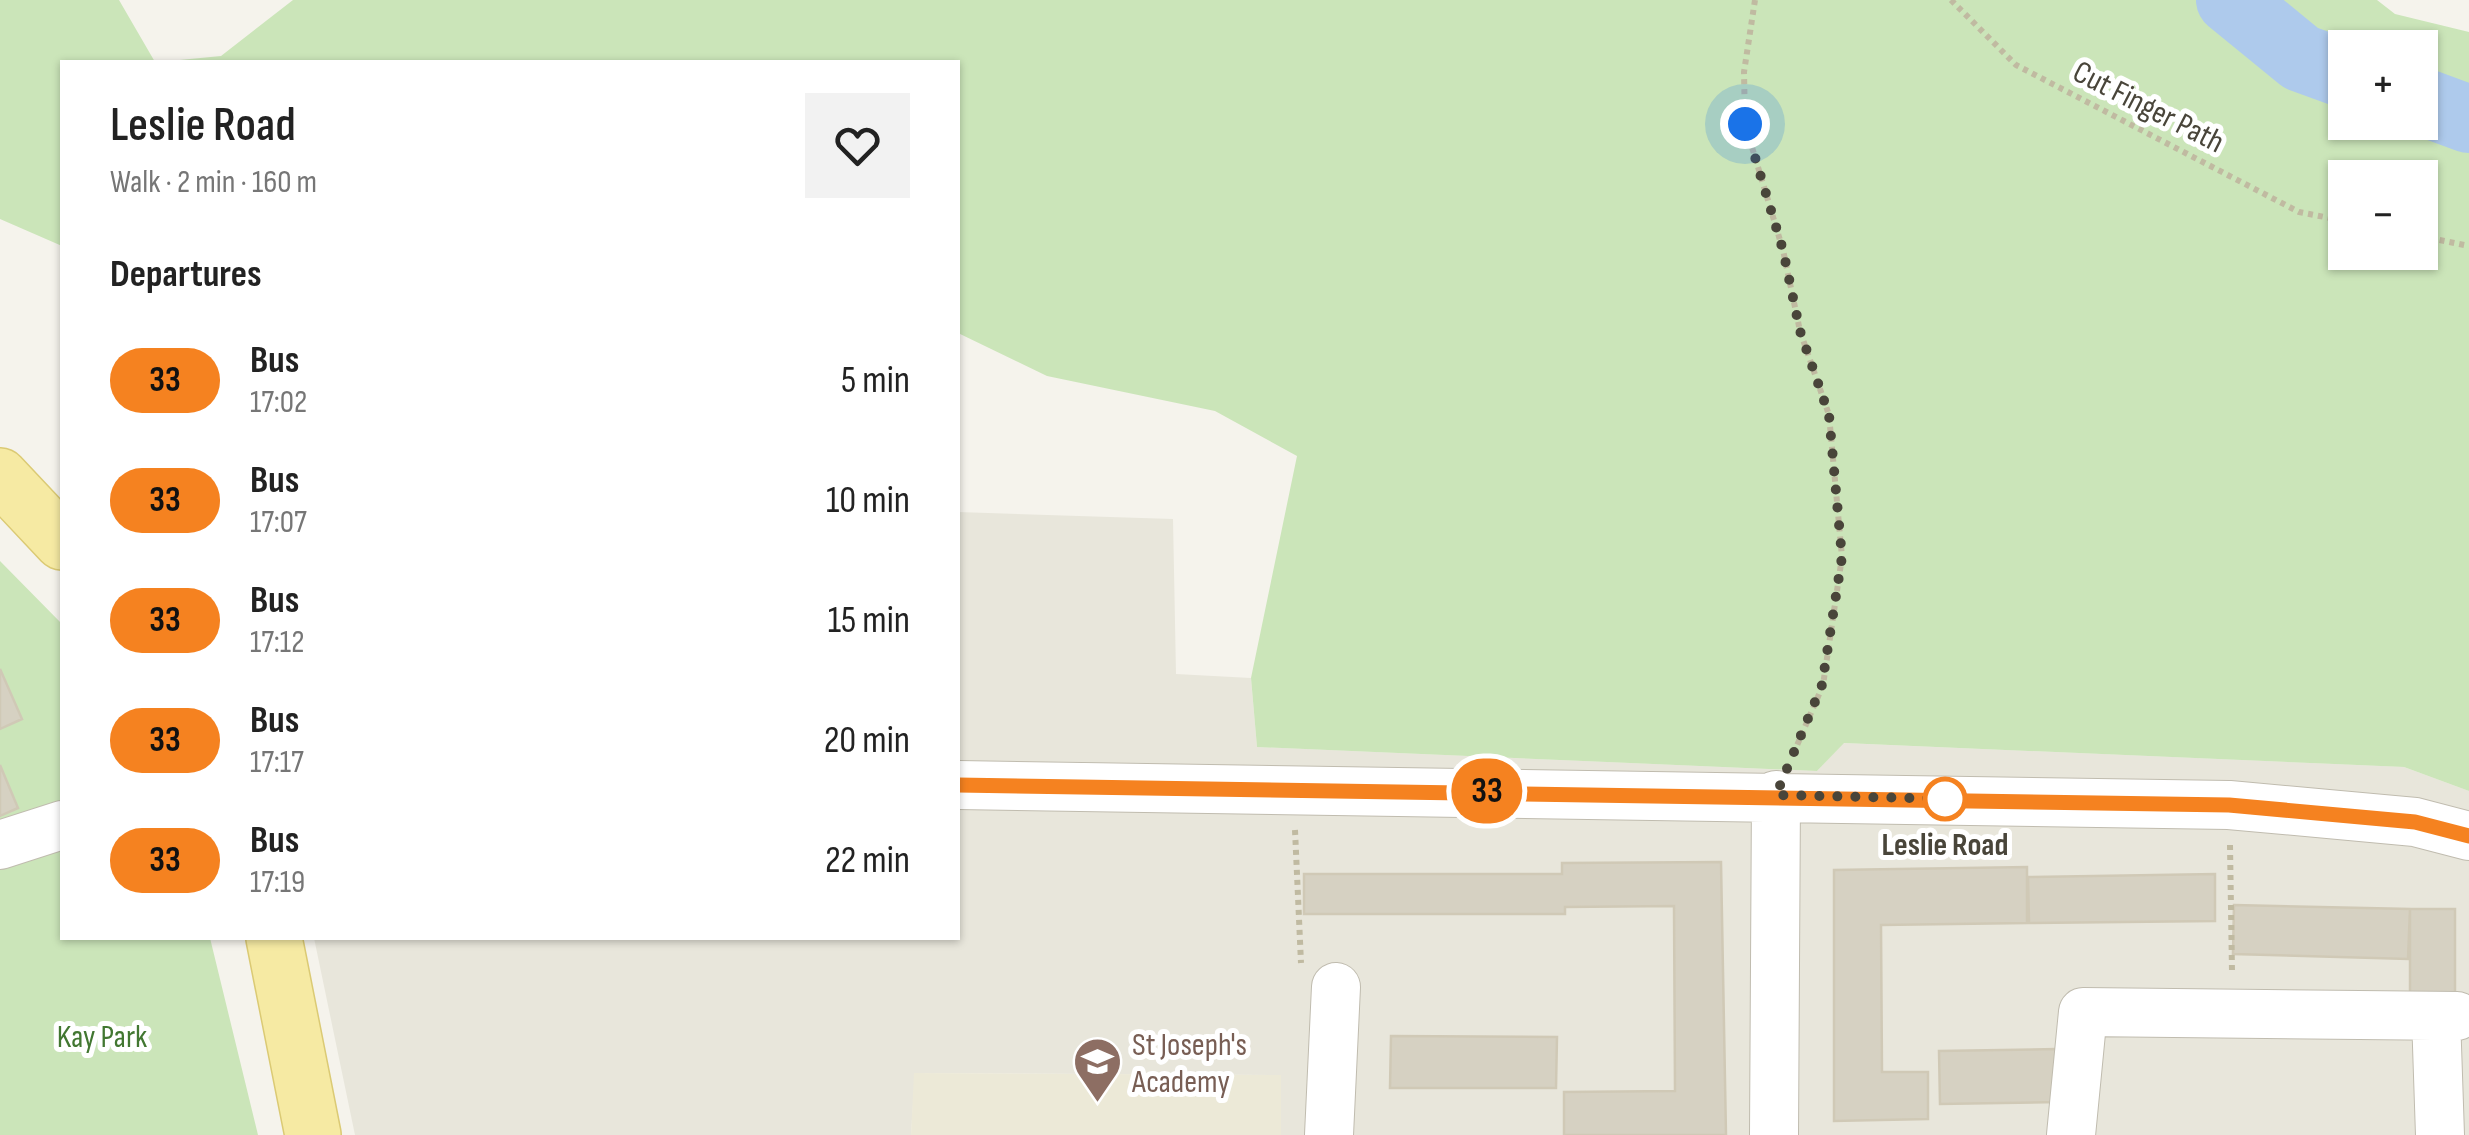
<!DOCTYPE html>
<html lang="en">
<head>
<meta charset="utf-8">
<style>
  body { margin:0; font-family:"Sofia Sans Condensed",sans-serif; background:#f2f2f2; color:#222; height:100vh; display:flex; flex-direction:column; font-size:38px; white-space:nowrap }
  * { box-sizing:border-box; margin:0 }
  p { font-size:32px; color:#767676 }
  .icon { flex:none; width:55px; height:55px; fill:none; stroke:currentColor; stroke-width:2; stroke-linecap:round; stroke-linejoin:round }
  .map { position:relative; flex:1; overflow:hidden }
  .sheet { position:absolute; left:60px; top:60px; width:900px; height:880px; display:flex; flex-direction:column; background:#fff; border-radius:0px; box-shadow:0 2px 8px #0004 }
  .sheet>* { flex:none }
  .badge { padding:0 20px; border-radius:32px; font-size:35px; line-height:65px }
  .buttons { position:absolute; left:2328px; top:30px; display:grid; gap:20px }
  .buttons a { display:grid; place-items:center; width:110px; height:110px; border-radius:0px; background:#fff; box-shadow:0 2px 8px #0004; font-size:50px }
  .you { position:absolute; width:50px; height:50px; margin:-25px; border:8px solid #fff; border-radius:50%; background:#1a73e8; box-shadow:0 0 0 15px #1a73e833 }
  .map>.badge { position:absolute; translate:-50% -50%; box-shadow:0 0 0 5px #fff }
  h2 { padding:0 50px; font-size:38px; line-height:90px }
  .round { display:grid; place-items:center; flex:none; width:105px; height:105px; border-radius:0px; background:#f2f2f2 }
  .overview { display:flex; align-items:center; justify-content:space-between; height:170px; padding:0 50px }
  h1 { font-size:48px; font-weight:600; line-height:75px }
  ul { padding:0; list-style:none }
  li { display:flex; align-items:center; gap:30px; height:120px; padding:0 50px }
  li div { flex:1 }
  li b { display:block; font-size:38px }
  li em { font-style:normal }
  li .badge { min-width:110px; font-weight:700; text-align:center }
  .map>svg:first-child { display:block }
</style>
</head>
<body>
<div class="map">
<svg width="2469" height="1135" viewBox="0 0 2469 1135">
  <rect width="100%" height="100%" fill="#f5f3ec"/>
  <path fill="#e8e6db" d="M958,512L1173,519L1176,674L1251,678L1257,747L1817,771L1843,743L2404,767L2469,791V1135H1281V1075L915,1073L911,1135H355L314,938H958Z"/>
  <path fill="#ece9d7" d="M914,1073L1281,1075V1135H911Z"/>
  <path fill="#cbe5b9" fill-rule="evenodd" d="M0,0H119L155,62H62V246L0,219Z
    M293,0H2377L2395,14L2469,32V791L2404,767L1844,743L1817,771L1257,747L1251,678L1297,456L1215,411L1047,376L958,333V62H159L221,56ZM2345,48H2420V122H2345ZM2345,178H2420V252H2345Z
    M0,561L62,624V938H210L258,1135H0Z"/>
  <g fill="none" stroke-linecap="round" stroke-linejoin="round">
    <path stroke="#aecaec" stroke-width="68" d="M2230,0L2301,58L2345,74
      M2420,101L2469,119"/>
  </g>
  <path fill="#d6d1c2" stroke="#d0c9b6" stroke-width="2.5" d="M0,669L22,719L0,729Z
    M0,765L18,808L0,816Z
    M1721,862L1726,1135H1564V1092L1675,1091L1674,906L1565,907V914H1304V874H1562V863Z
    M2027,867V923L1881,925L1882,1072H1928V1119L1834,1121V870Z
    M2215,874V921L2029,923L2028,877Z
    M2234,905L2410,909L2408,959L2233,954Z
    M2410,909H2455V1003L2410,1004Z
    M1391,1036L1557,1037L1556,1088H1390Z
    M2056,1049L2057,1102L1940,1104L1939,1051Z"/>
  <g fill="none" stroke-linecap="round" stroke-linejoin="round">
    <defs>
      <path id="minor" d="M958,785L2229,805L2415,822L2469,836
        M0,845L62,825
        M2436,1016L2440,1135
        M1329,1135L1336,987
        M1774,1135L1776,795
        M2071,1135L2083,1012L2457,1016"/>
      <path id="major" d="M0,476L62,542
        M274,938L313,1135"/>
    </defs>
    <use href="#minor" stroke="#c0bcaf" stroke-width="50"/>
    <use href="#major" stroke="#dbca74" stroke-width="58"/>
    <path stroke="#c0baa1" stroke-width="6" stroke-dasharray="5 5" stroke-linecap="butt" d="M1755,0L1744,72L1745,124L1783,250L1800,331L1829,415L1842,557L1823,685L1792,757
      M1951,0L2016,65L2299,212L2345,221
      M2420,236L2469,246
      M1295,830L1301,963
      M2230,845L2232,972"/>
    <use href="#minor" stroke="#fff" stroke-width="48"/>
    <use href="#major" stroke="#f6eaa3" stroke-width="55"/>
  </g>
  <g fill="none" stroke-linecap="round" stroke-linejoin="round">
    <defs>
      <path id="line" d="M958,785L2229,805L2415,822L2469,836"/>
    </defs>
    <use href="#line" stroke="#fff" stroke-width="22"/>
    <use href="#line" stroke="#f58220" stroke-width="15"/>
    <path stroke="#49453a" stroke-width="10" stroke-dasharray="0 18" d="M1745,124L1783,250L1800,331L1829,415L1842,557L1822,685L1776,795L1956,799H1945"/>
  </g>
  <defs>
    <symbol id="school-pin" viewBox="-11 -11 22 30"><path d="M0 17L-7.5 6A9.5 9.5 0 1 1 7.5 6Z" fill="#8d6e63" stroke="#fff"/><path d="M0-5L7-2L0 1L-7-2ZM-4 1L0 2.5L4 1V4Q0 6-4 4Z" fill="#fff"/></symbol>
  </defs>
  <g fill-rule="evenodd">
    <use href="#school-pin" x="1070" y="1034" width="55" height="75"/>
  </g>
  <circle fill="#fff" stroke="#f58220" stroke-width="5" cx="1945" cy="799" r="20"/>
  <g text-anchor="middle" stroke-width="10" stroke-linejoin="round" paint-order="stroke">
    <g font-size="32" fill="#49453a" stroke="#fff">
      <text transform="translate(2149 106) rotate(27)" y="11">Cut Finger Path</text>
    </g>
    <g font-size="32" font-weight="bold" fill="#49453a" stroke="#fff">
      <text x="1945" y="855">Leslie Road</text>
    </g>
    <g font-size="32" fill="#427731" stroke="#fff">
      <text x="102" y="1047">Kay Park</text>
    </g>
    <g font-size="32" fill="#785e54" stroke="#fff" text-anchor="start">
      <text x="1132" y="1055">St Joseph's<tspan x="1132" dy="37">Academy</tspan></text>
    </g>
  </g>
</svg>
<div class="buttons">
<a>+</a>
<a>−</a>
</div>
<div class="you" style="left:1745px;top:124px"></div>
<b class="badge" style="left:1487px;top:791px;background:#f58220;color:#111">33</b>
<section class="sheet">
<div class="overview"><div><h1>Leslie Road</h1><p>Walk · 2 min · 160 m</p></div><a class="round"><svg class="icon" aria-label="heart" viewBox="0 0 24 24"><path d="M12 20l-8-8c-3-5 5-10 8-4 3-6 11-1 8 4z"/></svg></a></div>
<h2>Departures</h2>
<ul>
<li><span class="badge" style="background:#f58220;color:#111">33</span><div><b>Bus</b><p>17:02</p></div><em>5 min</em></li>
<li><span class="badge" style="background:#f58220;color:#111">33</span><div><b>Bus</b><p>17:07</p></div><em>10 min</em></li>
<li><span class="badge" style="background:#f58220;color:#111">33</span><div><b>Bus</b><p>17:12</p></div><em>15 min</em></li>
<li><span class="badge" style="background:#f58220;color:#111">33</span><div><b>Bus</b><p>17:17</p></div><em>20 min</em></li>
<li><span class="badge" style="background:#f58220;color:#111">33</span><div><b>Bus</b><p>17:19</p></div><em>22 min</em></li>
</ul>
</section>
</div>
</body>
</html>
